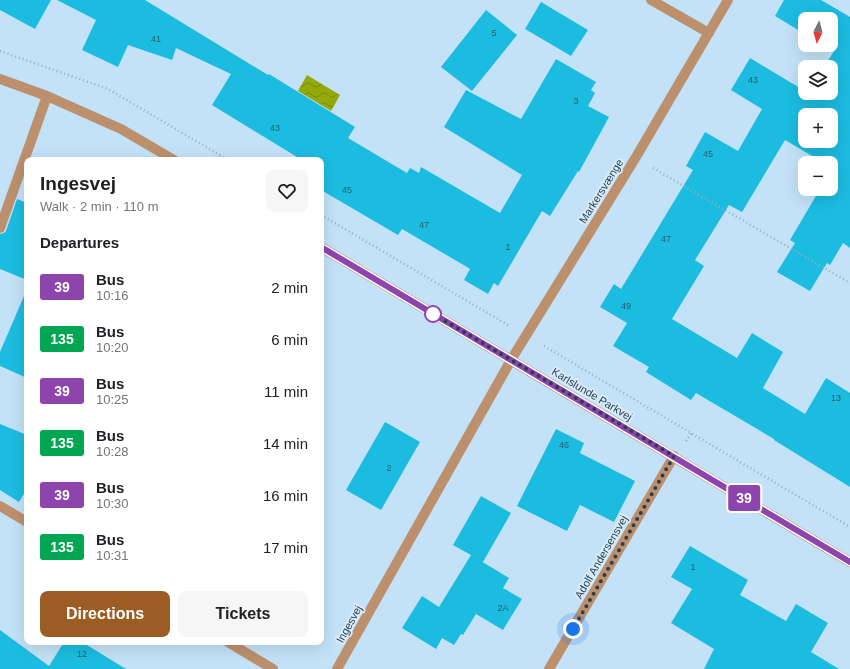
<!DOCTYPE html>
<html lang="en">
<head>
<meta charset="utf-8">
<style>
  body { margin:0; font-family:Helvetica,sans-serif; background:#f6f6f6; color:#202124; height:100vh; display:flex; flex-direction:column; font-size:15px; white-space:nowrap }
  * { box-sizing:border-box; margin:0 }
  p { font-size:13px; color:#757577 }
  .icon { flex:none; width:22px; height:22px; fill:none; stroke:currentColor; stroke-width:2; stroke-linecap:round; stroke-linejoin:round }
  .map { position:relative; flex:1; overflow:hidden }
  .panel { position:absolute; left:24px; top:157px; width:300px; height:488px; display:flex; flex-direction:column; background:#fff; border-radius:8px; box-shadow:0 4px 16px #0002 }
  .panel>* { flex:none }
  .badge { padding:0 8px; border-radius:3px; font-size:14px; line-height:26px }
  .needle { width:26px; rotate:186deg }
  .tools { position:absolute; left:798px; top:12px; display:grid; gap:8px }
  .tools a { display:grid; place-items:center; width:40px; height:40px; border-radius:8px; background:#fff; box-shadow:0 4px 16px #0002; font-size:20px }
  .you { position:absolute; width:20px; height:20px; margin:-10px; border:3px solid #fff; border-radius:50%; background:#1a73e8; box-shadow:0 0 0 6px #1a73e833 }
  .map>.badge { position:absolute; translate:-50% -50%; box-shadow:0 0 0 2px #fff }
  h2 { padding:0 16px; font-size:15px; line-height:36px }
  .round { display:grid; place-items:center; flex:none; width:42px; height:42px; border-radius:8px; background:#f6f6f6 }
  .headline { display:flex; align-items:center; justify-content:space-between; height:68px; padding:0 16px }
  h1 { font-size:19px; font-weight:700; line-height:30px }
  .button { display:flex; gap:8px; margin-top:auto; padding:8px 16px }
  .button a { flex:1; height:46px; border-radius:8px; background:#9c5d24; color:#fff; font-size:16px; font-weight:700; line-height:46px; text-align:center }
  .button a+a { background:#f6f6f6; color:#202124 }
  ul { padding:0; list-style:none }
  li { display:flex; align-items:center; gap:12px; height:52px; padding:0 16px }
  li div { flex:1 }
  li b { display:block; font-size:15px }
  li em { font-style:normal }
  li .badge { min-width:44px; font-weight:700; text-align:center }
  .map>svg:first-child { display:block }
</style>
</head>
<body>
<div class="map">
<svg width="850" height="669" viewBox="0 0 850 669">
  <defs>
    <pattern id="water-waves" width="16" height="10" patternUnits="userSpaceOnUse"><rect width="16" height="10" fill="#92a909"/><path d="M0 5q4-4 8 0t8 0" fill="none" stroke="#778b0c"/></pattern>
  </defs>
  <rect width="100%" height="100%" fill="#c3e2f7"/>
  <path fill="url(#water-waves)" d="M307,75L340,95L331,111L298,91Z"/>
  <path fill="#1cbce0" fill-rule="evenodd" d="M0,0H51L35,29L0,10Z
    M57,0H145L268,75L269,74L355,127L348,138L407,173L410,168L419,173L421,167L500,213L522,175L444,127L466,90L521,119L556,59L596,82L591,90L595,93L588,106L609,117L579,172L578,171L550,216L542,211L498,286L494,283L488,294L464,280L470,269L467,267L402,229L398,235L321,190V160H302L212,105L231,74L176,48L172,60L128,45L118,67L82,50L96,20Z
    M784,0H821L850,17V248L843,243L830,265L827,263L810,291L777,272L795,243L790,240L820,189H831V171L833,168L831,167V163H824L785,140L742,212L729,205L695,260L704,266L672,319L737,358L752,333L783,352L763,388L805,414L826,378L850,393V487L774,440V439L696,393L691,400L646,372L649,367L613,346L627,323L600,307L614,284L621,289L693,170L686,166L705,132L738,151L762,109L731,90L750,58L805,91V93H831V67H824L834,51L824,45H831V19H805V34L775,16ZM805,115H831V141H805Z
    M541,2L588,30L571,56L525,29Z
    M486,10L517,35L472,91L441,67Z
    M17,199L27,203V280L0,269V234L4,233L6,231Z
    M27,289V378L0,366V352Z
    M385,422L420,442L381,510L346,490Z
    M0,424L27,435V489L19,502L0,490Z
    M556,429L584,443L580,453L635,481L614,522L580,505L567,531L517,506Z
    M481,496L511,513L483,562L481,561L509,578L503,588L522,599L503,630L476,614L463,635L461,634L454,645L442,638L436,649L402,628L422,596L439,607L471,555L453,545Z
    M690,546L748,580L740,595L786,621L796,604L828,623L811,652L839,669H704L714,649L671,623L692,589L671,577Z
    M0,630L49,666L64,642H82L126,669H0Z"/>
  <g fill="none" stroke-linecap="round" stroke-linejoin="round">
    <path stroke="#91adc0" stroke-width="2.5" stroke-dasharray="1 3" stroke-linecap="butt" d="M0,51L108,89L228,160
      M653,168L850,283
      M321,215L508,325
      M544,346L850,527
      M686,441L691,433"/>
    <path stroke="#bd906d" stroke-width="10" d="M651,0L709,33
      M0,79L47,96L121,129L174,160
      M0,228L47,96
      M321,247L850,562
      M0,506L27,522
      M228,642L273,669
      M337,669L511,360L636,157L728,0
      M549,669L674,456"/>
  </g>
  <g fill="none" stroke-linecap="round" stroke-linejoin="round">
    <defs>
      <path id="line" d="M321,247L850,562"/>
    </defs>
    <use href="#line" stroke="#fff" stroke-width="9"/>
    <use href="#line" stroke="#8e44ad" stroke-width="6"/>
    <path stroke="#2a3f4d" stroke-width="4" stroke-dasharray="0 7.2" d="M433,314L430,312L674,456L573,629"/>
  </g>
  <circle fill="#fff" stroke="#8e44ad" stroke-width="2" cx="433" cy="314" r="8"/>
  <g text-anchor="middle" stroke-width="3.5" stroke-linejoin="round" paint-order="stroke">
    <g font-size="9" fill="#265e72">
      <text x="494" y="36">5</text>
      <text x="156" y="42">41</text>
      <text x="753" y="83">43</text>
      <text x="576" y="104">3</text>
      <text x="275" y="131">43</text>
      <text x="708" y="157">45</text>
      <text x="347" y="193">45</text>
      <text x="424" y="228">47</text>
      <text x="666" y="242">47</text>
      <text x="508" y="250">1</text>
      <text x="626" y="309">49</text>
      <text x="836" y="401">13</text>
      <text x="564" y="448">46</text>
      <text x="389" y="471">2</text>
      <text x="693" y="570">1</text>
      <text x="503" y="611">2A</text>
      <text x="82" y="657">12</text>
    </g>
    <g font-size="11" fill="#2a3f4d" stroke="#d9edfc">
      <text transform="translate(601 191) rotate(-58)" y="4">Markersvænge</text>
      <text transform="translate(592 394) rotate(31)" y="4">Karlslunde Parkvej</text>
      <text transform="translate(601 557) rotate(-60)" y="4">Adolf Andersensvej</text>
      <text transform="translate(349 624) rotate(-61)" y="4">Ingesvej</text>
    </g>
  </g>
</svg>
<div class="tools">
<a><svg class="needle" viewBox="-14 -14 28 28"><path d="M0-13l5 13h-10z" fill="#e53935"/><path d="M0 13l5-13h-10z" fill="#757577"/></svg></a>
<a><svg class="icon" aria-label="layers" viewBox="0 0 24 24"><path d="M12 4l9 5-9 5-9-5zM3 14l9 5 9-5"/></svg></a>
<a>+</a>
<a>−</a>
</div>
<div class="you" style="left:573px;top:629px"></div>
<b class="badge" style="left:744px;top:498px;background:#8e44ad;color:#fff">39</b>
<section class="panel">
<div class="headline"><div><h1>Ingesvej</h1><p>Walk · 2 min · 110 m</p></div><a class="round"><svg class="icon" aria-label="heart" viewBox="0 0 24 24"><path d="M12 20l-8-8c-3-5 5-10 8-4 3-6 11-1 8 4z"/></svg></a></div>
<h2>Departures</h2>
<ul>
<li><span class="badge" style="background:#8e44ad;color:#fff">39</span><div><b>Bus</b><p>10:16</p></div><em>2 min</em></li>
<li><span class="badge" style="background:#00a651;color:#fff">135</span><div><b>Bus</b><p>10:20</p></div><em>6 min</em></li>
<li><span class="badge" style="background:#8e44ad;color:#fff">39</span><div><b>Bus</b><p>10:25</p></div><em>11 min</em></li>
<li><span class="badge" style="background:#00a651;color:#fff">135</span><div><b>Bus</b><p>10:28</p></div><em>14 min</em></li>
<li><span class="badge" style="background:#8e44ad;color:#fff">39</span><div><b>Bus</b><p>10:30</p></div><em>16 min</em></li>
<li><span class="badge" style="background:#00a651;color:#fff">135</span><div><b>Bus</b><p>10:31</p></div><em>17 min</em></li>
</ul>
<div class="button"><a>Directions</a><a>Tickets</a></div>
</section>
</div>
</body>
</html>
